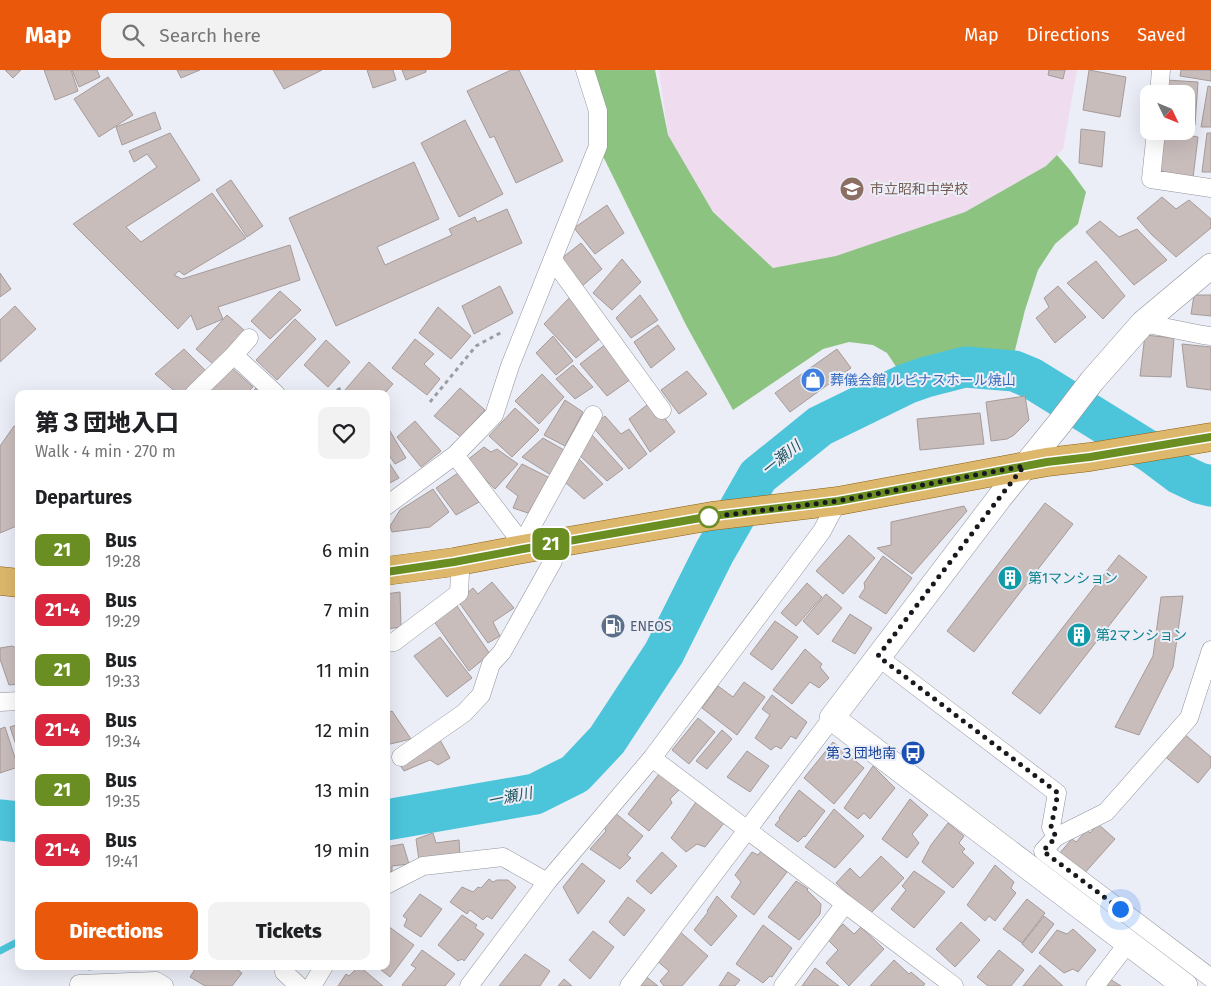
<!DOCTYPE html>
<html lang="en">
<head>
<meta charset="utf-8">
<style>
  body { margin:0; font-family:"Fira Sans","Noto Sans JP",sans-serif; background:#f2f2f2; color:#202124; height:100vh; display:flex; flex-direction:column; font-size:19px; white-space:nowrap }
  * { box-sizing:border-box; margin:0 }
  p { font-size:16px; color:#757577 }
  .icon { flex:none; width:28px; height:28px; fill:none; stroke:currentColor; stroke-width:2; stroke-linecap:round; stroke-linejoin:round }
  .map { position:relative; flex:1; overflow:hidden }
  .side { position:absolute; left:15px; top:320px; width:375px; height:580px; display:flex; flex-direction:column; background:#fff; border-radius:10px; box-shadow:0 5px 20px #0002 }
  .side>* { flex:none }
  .badge { padding:0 10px; border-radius:8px; font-size:18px; line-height:32px }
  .needle { width:32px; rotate:133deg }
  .buttons { position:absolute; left:1140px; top:15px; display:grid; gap:10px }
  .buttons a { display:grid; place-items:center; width:55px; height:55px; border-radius:10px; background:#fff; box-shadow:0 5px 20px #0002; font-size:25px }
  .you { position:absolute; width:25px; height:25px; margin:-12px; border:4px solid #fff; border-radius:50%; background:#1a73e8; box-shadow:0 0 0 8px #1a73e833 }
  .map>.badge { position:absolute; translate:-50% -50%; box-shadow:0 0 0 2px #fff }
  h2 { padding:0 20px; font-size:19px; line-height:45px }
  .round { display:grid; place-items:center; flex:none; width:52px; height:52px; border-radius:10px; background:#f2f2f2 }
  .head { display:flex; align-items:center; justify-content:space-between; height:85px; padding:0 20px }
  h1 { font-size:24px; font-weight:800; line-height:38px }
  .cta { display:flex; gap:10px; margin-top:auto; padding:10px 20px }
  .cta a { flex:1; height:58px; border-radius:10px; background:#ea580c; color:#fff; font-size:20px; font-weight:800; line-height:58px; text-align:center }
  .cta a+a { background:#f2f2f2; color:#202124 }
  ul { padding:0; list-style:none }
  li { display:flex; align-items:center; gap:15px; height:60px; padding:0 20px }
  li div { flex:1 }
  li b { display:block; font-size:19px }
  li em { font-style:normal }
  li .badge { min-width:55px; font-weight:700; text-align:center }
  header { display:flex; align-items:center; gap:30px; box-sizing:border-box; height:70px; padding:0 25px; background:#ea580c; color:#fff }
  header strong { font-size:24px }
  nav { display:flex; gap:28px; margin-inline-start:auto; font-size:18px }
  .search { width:350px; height:45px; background:#f2f2f2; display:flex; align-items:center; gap:12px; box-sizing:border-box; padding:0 18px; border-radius:10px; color:#757577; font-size:19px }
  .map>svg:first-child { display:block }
</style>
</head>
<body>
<header>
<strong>Map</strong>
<div class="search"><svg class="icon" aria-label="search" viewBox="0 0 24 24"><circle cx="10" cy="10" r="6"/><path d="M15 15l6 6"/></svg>Search here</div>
<nav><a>Map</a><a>Directions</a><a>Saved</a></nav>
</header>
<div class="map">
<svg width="1211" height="916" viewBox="0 0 1211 916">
  <rect width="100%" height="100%" fill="#ebedf7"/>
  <path fill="#efddef" d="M659,0H1077L1063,79L1046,96L965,142L840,186L773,198L713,142L668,65Z"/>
  <path fill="#8cc380" d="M585,0H655L668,65L713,142L773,198L836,186L965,142L1046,96L1057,85L1070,100L1086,122L1078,154L1055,174L1038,200L1025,240L1013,288L1000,285L963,284L916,296L901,304L887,283L873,275L849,272L823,279L733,340L686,255L598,76Z"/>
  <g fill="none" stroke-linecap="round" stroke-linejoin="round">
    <path stroke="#4cc5db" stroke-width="7" d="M0,881L19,871
      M86,896L89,897L97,896"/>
    <path stroke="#4cc5db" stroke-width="41" d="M0,750L19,752
      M386,750L535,724L575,704L607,670L664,583L714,483L758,406L820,356L906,314L926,307L965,297L1014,301L1031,308L1152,383L1180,404L1199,413L1211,416"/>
  </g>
  <path fill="#c9bdbc" stroke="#a59b99" d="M5,0H21L13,8Z
    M44,0H71L78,21L55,30Z
    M72,0H97L100,7L79,17Z
    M177,0H200L181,8Z
    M273,0H322L284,19Z
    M367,0H393L396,10L373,18Z
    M402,0H426V2L406,10Z
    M511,0H519L563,91L516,113L494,66L490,68L467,21Z
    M1049,0H1065L1063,9L1048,5Z
    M1089,0L1126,7L1120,47L1083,40Z
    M1181,0H1211V11L1180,6Z
    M108,7L133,45L99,67L74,29Z
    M1166,10L1198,12L1195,55L1186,54V24H1165Z
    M1208,16L1211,17V57H1201Z
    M155,42L161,59L122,75L116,57Z
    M465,50L503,124L459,147L421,73Z
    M1081,59L1105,62L1102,97L1079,93Z
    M1160,61L1198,67L1193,108L1156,103Z
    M170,63L200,110L126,157L141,172L212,123L246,168L184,205L179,201L174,205L182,209L290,175L300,210L218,237L223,249L197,260L191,245L178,259L73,154L157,97L147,84L134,92L129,81Z
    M1207,63H1211V102H1202Z
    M414,92L439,149L377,177L385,195L452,165L449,159L475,147L477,152L507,139L522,173L336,256L289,148Z
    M231,110L263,156L247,167L216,120Z
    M1162,127L1176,139L1189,130L1211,149V158L1176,187L1151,164L1137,148Z
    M607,135L624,163L595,184L574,158Z
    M1100,151L1119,167L1137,159L1167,190L1134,215L1086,162Z
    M581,173L602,199L581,217L562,188Z
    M622,189L641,212L612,240L593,223Z
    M1096,191L1125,226L1103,249L1067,213Z
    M0,203L11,219L0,227Z
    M500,216L513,243L474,264L462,236Z
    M1058,216L1086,247L1055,273L1036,248L1049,237L1044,228Z
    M280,221L301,240L270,269L251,251Z
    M640,225L658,250L631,268L616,248Z
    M1194,225H1211V246L1191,244Z
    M570,227L602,267L576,288L544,254Z
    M15,236L36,259L0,292V250Z
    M438,237L471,266L451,289L419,263Z
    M227,245L245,261L214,295L196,279Z
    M295,249L316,269L277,310L256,290Z
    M658,255L675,279L651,298L634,272Z
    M1145,265L1174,268L1171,307L1140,306Z
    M553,266L573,291L556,305L536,283Z
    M415,269L434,284L424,294L440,309L427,325L392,298Z
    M326,270L350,292L328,317L304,295Z
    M606,274L631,309L607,326L580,294Z
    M1182,274L1211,277V320L1187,317Z
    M184,279L207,302L182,324H178L155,304Z
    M837,279L851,298L790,342L775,323Z
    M369,292L393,314L384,324H350L345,320Z
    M573,295L593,317L575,329L556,309Z
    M231,297L253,317L246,324H204Z
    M687,301L707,324L679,344L661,320Z
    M542,304L564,327L539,354L515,331Z
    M256,318L261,324H250Z
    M460,318L485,340L461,367L434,346Z
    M1025,326L1029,350L1014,365L1007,369L991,371L986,332Z
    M565,330L583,342L565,376L544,365Z
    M652,331L675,362L650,382L629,349Z
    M515,338L539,360L512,387L489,366Z
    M980,343L984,374L920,380L917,349Z
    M605,346L621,364L629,359L647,384L629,399L592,356Z
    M415,351L441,381L421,397L397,367Z
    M14,356L19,359V455L0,463V376Z
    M390,361L406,388L395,394L386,381V362Z
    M592,365L623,399L607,411L578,384Z
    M543,368L564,380L551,405L522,387Z
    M484,377L491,382L497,379L518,394L495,419L466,391Z
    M386,388L399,408L386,415Z
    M579,389L603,414L584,429L565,412Z
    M522,394L550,408L528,443L513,438L518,426L506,417Z
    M458,403L479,432L456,445L436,418Z
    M433,419L449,442L430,457L392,462L390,456L400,440Z
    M1045,433L1073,454L974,582L947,561Z
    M964,436L967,441L912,504L877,478L891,475V452Z
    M849,465L875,488L843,524L816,501Z
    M1119,485L1147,507L1040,644L1012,623Z
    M883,486L912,508L886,544L859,527L865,518L864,513Z
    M492,512L514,538L493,552L500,566L488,573L458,531L473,518L478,524Z
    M807,513L822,527L796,556L781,543Z
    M400,522L401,557L386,559V524Z
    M826,524L842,538L818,565L803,551Z
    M1183,526L1173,597L1139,665L1115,657L1153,586L1161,527Z
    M457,536L490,584L469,601L433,550Z
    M850,544L872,558L855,584L832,571Z
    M775,551L798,567L772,600L750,584Z
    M440,567L472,608L447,627L414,586Z
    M12,576L19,579V614L9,615L0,589V578Z
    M805,579L822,594L820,597L829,608L819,618L810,612L792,634L773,620Z
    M744,612L765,627L737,665L702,638L718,616L733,627Z
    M772,625L807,652L796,669L791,666L781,679L776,676L771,680L755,668L770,645L762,639Z
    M392,641L411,669L386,675V643Z
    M698,648L715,662L689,694L672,680Z
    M19,654V684L10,657Z
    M5,657L18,697L0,703V659Z
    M722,660L732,669L707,699L696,691Z
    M1182,662L1211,687V697L1198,713L1163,685Z
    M439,668L450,688L438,695L430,690L404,701L398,692Z
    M833,672L864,698L834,734L804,708Z
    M747,681L769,696L750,722L727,707Z
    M873,696L895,718L870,749L864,743L858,749L844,738Z
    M659,704L681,718L670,729L672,733L649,761L628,744Z
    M799,720L825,741L805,767L804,766L798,772L775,755L780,749L779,748Z
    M910,729L928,745L912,764L919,773L907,788L882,769Z
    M696,732L724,753L705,777L697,774L686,782L671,768Z
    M834,739L864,766L835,798L805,777Z
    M614,742L643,766L627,785L631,788L620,799L590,779L606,761L603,755Z
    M948,753L964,766L959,773L965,779L962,782L974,793L953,818L922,792L931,775Z
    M1098,754L1115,769L1082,806L1058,785L1072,769L1076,772L1087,760L1090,763Z
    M433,763L436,773L459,770L460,785L419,790L416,769Z
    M403,774L409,794L392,796V802H386V777Z
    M761,781L787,802L754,845L731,827L741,812L735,805L752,782L758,785Z
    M662,782L677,796L651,824L636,811Z
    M881,786L904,808L870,844L836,813L850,798L860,808Z
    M582,793L605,811L578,844L563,817Z
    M995,795L1014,812L1011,818L1016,823L995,851L989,846L985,851L967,835Z
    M914,801L945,822L914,858L891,839L906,820L902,816Z
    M489,809L493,812L497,810H508L516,817L492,849L487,846L483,850L470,840L467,844L450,832L462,817L473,822L478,817L481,818Z
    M796,811L808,819L807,820L821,834L820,844L799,870L768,847Z
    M420,824L442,839L421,867L404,856L407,849L403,846Z
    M717,826L737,846L711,876L694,860L708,842L707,841Z
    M628,827L645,840L624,866L609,852Z
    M1027,829L1045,843L1022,873L1003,859Z
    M462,845L477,855L475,858L484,864L464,891L462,889L458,891L438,875Z
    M1044,846L1054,854L1032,883L1022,874Z
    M961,852L980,870L955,897L936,879Z
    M843,854L854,864L861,857L884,879L849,916L826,893L838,880L828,870Z
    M763,855L792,878L772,907L770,906L763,913L736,894Z
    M388,856L414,875L390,907L376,896H386V858Z
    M1073,859L1096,880L1078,902L1073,899L1064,903L1039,883L1057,860L1067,864Z
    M593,861L614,877L590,909L569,890Z
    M679,861L708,886L682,916H664L660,911L669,901L656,890Z
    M422,880L455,904L445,916H404L402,915L416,898L411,895Z
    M999,880L1024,900L1011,916H988L977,907Z
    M525,884L550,901L540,916H499Z
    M894,890L909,904L911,902L925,914L923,916H870Z
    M1040,895L1063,916H1023Z
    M197,896H232L242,903L232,916H205L190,907Z
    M359,896L383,916H338L346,904L349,906Z
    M815,898L839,916H802Z
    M728,902L740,910L735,916H719Z
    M644,905L658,916H636Z
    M564,909L572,916H558Z
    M1110,909L1121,916H1104Z"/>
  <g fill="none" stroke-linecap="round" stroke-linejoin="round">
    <defs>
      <path id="street" d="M1159,24L1161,0
        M1156,61L1151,109L1211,118
        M553,190L662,340
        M1143,253L1203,265L1211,266
        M234,285L249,268
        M194,324L234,285L276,324
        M455,385L515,464L523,479
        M386,436L455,385L494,345L510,296L598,76V41L585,0
        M529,461L593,345
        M386,573L394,572L459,523L460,503L454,492
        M1211,580L1189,648L1106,742L1056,767L1043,781L1211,908
        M878,587L1057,723L1051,757L1056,767
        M0,632L19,631
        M401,687L464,643L481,625L491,594L502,582L553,491
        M652,688L954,916
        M386,815L423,796L503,787L547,812
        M286,896L284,902L299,916
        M79,914L156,911L164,916
        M312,916L324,896
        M469,916L547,812L652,688L822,461L838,431
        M629,916L832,648
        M783,916L845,834
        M1095,916L1128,873"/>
      <path id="secondary" d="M1185,916L832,648L1000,427L1059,354L1092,311L1143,253L1211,196"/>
      <path id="primary" d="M386,501L454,492L523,479L712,446L838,431L1047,392L1090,387L1211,367
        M0,511L19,513"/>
    </defs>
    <use href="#street" stroke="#92949c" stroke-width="19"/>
    <use href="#secondary" stroke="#92949c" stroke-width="26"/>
    <use href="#primary" stroke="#8a6011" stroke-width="29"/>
    <path stroke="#9b9da4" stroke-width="3" stroke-dasharray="4 4" stroke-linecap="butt" d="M330,324L341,318
      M430,332L476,276L502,262"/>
    <use href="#street" stroke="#fff" stroke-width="18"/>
    <use href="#secondary" stroke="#fff" stroke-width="25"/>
    <use href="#primary" stroke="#ddb76c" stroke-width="28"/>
  </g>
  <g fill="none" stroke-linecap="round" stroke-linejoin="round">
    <defs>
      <path id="line" d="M386,502L454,492L523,479L712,446L838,431L1047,392L1090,387L1211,367"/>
    </defs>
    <use href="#line" stroke="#fff" stroke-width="11"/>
    <use href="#line" stroke="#6b8e23" stroke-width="8"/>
    <path stroke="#18191d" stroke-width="5" stroke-dasharray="0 9" d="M709,447L838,431L1024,396L1000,427L878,586L1058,723L1051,757L1056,767L1043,781L1120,839"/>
  </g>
  <defs>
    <symbol id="school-disc" viewBox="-11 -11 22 22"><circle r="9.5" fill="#8d6e63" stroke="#ebedf7"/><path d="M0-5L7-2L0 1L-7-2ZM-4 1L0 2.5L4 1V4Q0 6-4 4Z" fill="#fff"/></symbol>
    <symbol id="shop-disc" viewBox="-11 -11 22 22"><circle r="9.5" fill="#3f7fe0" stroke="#ebedf7"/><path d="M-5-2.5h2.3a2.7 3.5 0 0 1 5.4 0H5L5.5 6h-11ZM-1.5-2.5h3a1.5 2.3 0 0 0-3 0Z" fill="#fff"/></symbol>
    <symbol id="building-disc" viewBox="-11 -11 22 22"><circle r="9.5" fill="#0f9aa8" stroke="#ebedf7"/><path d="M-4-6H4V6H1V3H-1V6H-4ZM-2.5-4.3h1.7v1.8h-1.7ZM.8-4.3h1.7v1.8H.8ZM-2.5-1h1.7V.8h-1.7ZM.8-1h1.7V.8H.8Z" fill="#fff"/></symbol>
    <symbol id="fuel-disc" viewBox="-11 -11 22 22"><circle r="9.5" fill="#5c6f8a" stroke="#ebedf7"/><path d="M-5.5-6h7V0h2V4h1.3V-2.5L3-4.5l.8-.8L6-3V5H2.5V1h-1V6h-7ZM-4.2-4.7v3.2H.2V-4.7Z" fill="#fff"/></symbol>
    <symbol id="bus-disc" viewBox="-11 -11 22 22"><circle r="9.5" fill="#1a4fb4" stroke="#ebedf7"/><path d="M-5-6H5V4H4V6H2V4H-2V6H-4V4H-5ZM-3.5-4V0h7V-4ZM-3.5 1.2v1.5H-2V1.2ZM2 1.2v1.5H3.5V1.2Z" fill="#fff"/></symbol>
  </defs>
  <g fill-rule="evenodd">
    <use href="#school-disc" x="838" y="105" width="28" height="28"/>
    <use href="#shop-disc" x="799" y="296" width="28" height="28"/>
    <use href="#building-disc" x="996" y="494" width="28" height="28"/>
    <use href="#fuel-disc" x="599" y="542" width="28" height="28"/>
    <use href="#building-disc" x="1065" y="551" width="28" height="28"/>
    <use href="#bus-disc" x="899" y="669" width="28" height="28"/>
  </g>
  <circle fill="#fff" stroke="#6b8e23" stroke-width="2.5" cx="709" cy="447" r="10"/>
  <g text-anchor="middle" stroke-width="4" stroke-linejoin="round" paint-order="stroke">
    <g font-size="14" fill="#785e54" stroke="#ebedf7" text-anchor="start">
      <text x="870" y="124">市立昭和中学校</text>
    </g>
    <g font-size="14" fill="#366cbe" stroke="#ebedf7" text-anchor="start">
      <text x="830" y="315">葬儀会館 ルピナスホール焼山</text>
    </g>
    <g font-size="14" fill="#0d838f" stroke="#ebedf7" text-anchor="start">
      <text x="1028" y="513">第1マンション</text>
      <text x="1096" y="570">第2マンション</text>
    </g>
    <g font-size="14" fill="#4e5e75" stroke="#ebedf7" text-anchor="start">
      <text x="630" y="561">ENEOS</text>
    </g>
    <g font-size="14" fill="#164399" stroke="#ebedf7" text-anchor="end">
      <text x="896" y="688">第３団地南</text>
    </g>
    <g font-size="15" font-style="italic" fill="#245760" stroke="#ebedf7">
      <text transform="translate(781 388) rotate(-39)" y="5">一瀬川</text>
      <text transform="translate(510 727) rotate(-11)" y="5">一瀬川</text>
    </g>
  </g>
</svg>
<div class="buttons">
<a><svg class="needle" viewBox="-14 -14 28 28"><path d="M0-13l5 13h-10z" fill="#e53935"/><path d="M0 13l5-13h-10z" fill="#757577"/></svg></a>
</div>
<div class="you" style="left:1120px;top:839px"></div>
<b class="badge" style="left:551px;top:474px;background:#6b8e23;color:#fff">21</b>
<section class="side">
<div class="head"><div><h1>第３団地入口</h1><p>Walk · 4 min · 270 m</p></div><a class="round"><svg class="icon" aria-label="heart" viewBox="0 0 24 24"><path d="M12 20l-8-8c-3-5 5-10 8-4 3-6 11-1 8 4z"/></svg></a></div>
<h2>Departures</h2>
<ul>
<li><span class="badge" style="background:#6b8e23;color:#fff">21</span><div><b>Bus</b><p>19:28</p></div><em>6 min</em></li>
<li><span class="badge" style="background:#d7263d;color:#fff">21-4</span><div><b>Bus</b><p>19:29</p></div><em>7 min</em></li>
<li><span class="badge" style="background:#6b8e23;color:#fff">21</span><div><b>Bus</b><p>19:33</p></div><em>11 min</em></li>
<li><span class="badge" style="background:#d7263d;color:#fff">21-4</span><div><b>Bus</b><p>19:34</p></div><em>12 min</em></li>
<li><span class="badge" style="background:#6b8e23;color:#fff">21</span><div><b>Bus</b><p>19:35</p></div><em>13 min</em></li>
<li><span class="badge" style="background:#d7263d;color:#fff">21-4</span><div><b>Bus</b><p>19:41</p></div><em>19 min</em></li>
</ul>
<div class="cta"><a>Directions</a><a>Tickets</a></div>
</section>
</div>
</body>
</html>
